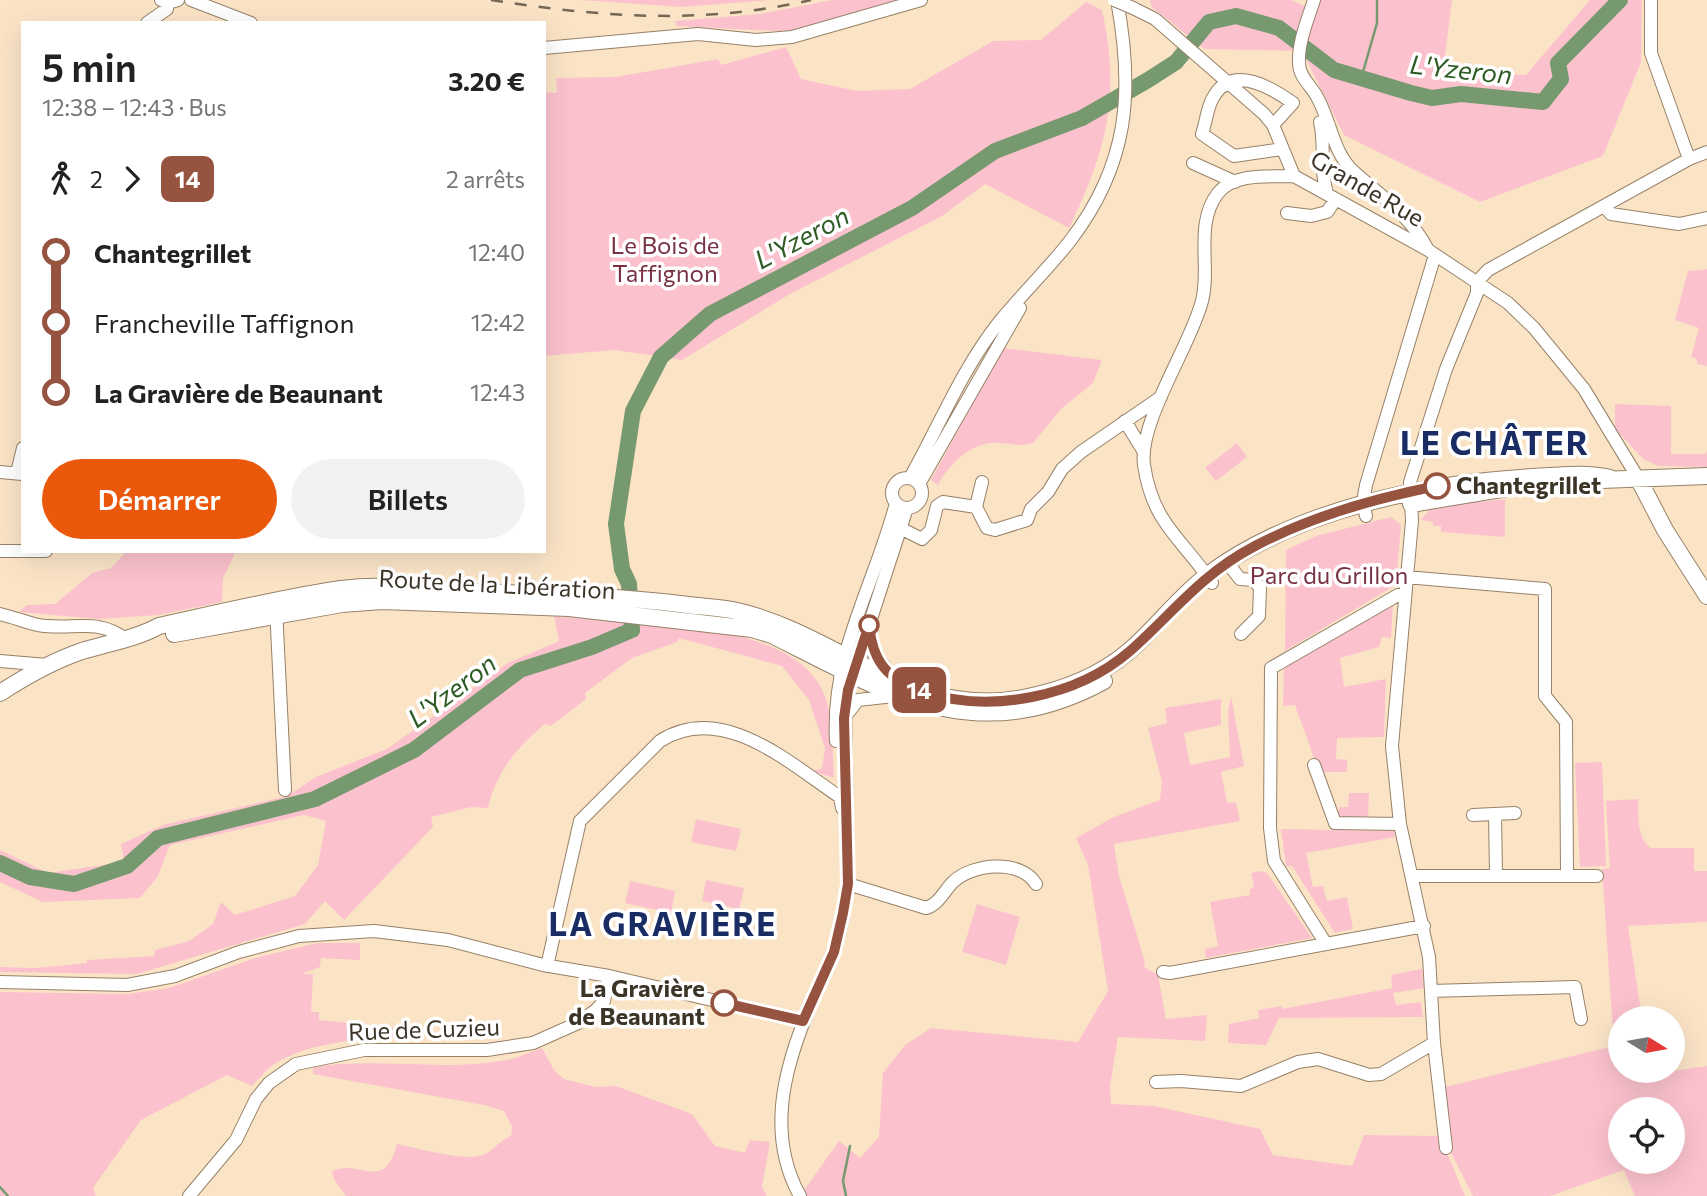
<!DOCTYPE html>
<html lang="fr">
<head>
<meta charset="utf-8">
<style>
  body { margin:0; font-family:Commissioner,sans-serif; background:#f2f2f2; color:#222; height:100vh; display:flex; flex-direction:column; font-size:26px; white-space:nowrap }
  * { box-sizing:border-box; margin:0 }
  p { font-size:23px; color:#767676 }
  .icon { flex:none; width:38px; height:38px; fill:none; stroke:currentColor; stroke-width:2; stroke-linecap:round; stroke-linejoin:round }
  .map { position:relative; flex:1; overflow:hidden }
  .side { position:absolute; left:21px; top:21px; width:525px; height:532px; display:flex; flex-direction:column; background:#fff; border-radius:0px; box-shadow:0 7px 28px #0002 }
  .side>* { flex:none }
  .badge { padding:0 14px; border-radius:10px; font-size:24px; line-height:46px }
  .needle { width:46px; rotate:101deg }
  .tools { position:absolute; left:1608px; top:1006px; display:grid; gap:14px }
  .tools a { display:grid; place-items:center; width:77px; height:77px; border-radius:50%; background:#fff; box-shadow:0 7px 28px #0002; font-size:35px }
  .map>.badge { position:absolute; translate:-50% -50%; box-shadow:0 0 0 4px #fff }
  .legs { display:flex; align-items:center; gap:10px; height:77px; padding:0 21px; font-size:23px }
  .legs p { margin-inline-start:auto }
  .headline { display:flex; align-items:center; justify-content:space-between; height:119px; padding:0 21px }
  h1 { font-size:38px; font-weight:600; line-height:52px }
  .action { display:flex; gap:14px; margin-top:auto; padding:14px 21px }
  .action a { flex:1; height:80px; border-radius:42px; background:#ea580c; color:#fff; font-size:28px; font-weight:600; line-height:80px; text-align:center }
  .action a+a { background:#f2f2f2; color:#222 }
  ul { padding:0 21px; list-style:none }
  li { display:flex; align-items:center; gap:24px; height:70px; font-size:26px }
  li i { display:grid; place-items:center; width:10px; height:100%; margin:0 9px; background:currentColor }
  li i::after { content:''; width:18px; height:18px; margin:-9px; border:5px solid; border-radius:50%; background:#fff }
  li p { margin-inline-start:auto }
  li:first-child i { background:linear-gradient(#0000 50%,currentColor 0) }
  li:last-child i { background:linear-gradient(currentColor 50%,#0000 0) }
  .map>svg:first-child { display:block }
</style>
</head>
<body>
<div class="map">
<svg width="1707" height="1196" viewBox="0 0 1707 1196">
  <rect width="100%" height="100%" fill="#fbe4c6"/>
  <path fill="#fbc2cd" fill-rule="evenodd" d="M581,0H769L682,7Z
    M832,0H902L794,32L677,26L675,21L760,14Z
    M1150,0H1291L1305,6L1307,34L1321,0H1452L1443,72L1526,75L1590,0H1642L1641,62L1603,156L1480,202L1344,135L1302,51L1204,49L1152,7Z
    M1086,2L1102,10C1121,95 1107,150 1069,228L985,184L942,216L790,294L682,360L615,350L544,356V92L557,93L556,78L616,77L718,59L721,65L786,47L801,79L857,91L910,89L993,41L1041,40Z
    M1707,269V366L1697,364V359L1691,357L1699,328L1675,320L1688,271Z
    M1003,348L1102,360L1093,383L1061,409L1033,443C1020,447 1013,444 1000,443C973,440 949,464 938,485L931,480Z
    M1615,404L1671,406V454H1706L1707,449V467L1658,466L1643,459L1618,432L1615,426Z
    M1237,443L1247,457L1216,481L1205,468Z
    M1505,499V537L1441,532V526H1433V522L1421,520L1429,510L1439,506Z
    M1391,517L1401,525L1396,585L1285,651L1286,550L1316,536Z
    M127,551H236L223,578L222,602L159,615L99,619L19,612L27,605L55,604L92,573L111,568Z
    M1393,604L1391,638L1382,637L1379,647L1340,658L1344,687L1386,679L1384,737L1337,738L1336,759L1347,760V772H1319L1295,705L1283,706L1284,667Z
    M554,616C625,623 778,618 819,684C835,710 832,749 834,778L813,771L822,768L825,748L809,700L782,666L679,638L677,642L632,658L585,693L586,699L551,726L545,724C517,747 496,772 488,808L471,807L431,817L433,827L344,920L325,901L305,924L137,974L0,972V967L36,968L87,963V960L154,956L155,950L189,941L213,924L221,902L235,915L295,896L318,865L326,821L304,815L170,845L158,876L140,898L43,902L0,882V850L48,873L124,862L121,844L163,825L287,796L316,777L387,749L508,663L559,641Z
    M1231,696L1244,766L1221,772L1227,803L1236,802L1240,821L1114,844L1119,876L1145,962L1144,967L1158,975L1166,1019L1207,1015L1205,1041L1118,1037L1110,1086L1111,1104L1154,1106L1260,1129L1273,1155L1352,1166L1364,1135L1440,1136L1465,1196H800L839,1141L860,1158L879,1137L883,1073L905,1045L931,1028L1078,1042L1108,991L1088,865L1076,838L1114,817L1160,800L1162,782L1148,728L1167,723L1165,708L1221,699V725L1184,733L1190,765L1230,757L1228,711Z
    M1602,762L1606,866L1580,867L1575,763Z
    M1349,793H1369L1368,818L1335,817L1340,807H1348Z
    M1638,799C1639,816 1636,838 1651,848H1694V871H1707V922L1628,926L1642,1018H1620V1071H1673L1707,1066V1196H1635L1624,1170L1550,1196H1473L1448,1147L1441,1088L1614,1046L1602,869L1610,868L1606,801ZM1620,1110H1673V1162H1620Z
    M696,819L741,829L736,851L691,842Z
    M1281,829L1394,831L1395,837L1306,853L1313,887L1323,886L1327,901L1347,897L1353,929L1335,933L1292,866H1286Z
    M1262,871L1267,873L1312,938L1206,958L1205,949L1218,946L1210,902L1250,895V889L1254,887L1251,873Z
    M706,880L744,888L739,909L702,901Z
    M630,881L675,891L671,913L625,903Z
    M977,904L1020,917L1006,965L962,952Z
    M317,943H360V960L321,958L320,967L301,974H313L311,1012H319V1020L404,1029L403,1037C362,1039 312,1041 276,1063C267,1068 259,1079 252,1086L227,1075L141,1120L93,1188L96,1196H0V992L128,994L169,988L255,958Z
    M1422,969L1424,988L1393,993L1396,1005L1421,1002L1423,1017L1279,1018L1266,1045L1228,1043L1229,1024L1259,1018L1258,1010L1282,1006V1009L1392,988L1391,975Z
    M542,1048L554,1070L564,1079L596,1087L616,1086L692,1114L715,1146L745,1153L750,1140L770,1142L762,1187L767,1196H346L334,1179L332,1171C360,1158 384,1194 397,1144C417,1148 468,1163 485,1154C495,1149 500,1140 511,1136L512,1127L504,1111L484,1105L313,1074V1067C378,1057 443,1072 506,1060C518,1058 530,1052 542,1048Z"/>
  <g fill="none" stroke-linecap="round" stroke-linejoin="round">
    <path stroke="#779970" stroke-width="2.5" d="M1361,79L1377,23V0
      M0,1187L8,1196
      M846,1196L843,1181L850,1146"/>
    <path stroke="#779970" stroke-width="16" d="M0,863L30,877L74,884L127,866L158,838L315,799L414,750L520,670L592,647L632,630L629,584L622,569L616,524L633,411L661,357L710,314L912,208L995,151L1082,118L1148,80L1176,62L1209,22L1236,16L1279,28L1334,70L1411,93L1432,98L1461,94L1543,102L1561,79L1558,63L1620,0"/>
    <defs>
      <path id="minor" d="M161,0L168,3L178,0
        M191,0L251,23
        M1314,0C1308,19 1298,42 1299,63C1299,76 1310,85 1316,95C1331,120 1332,152 1354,172C1381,196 1411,216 1428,250
        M1651,0V53L1689,159
        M1133,8L1155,19L1264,114L1273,125L1294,176L1428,250L1508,303L1534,328L1584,389L1638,478
        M147,23L167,9
        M544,48L698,34L756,40L792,37L921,0
        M1320,122C1326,147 1319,169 1327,193
        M1273,125L1293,103C1272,88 1233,64 1214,96C1207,106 1206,123 1202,134L1234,156L1282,149
        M1193,163L1235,182
        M1605,207L1611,214L1679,224L1707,218
        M1287,213L1311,216L1327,212L1336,199
        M1477,282L1488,270L1689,159L1707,152
        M1125,421L1144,452
        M0,472L22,474
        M17,473L23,448
        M910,478C939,426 963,367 1000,321C1022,294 1048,269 1070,241C1129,164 1134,92 1117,0
        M892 493a15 15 0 1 1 30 0a15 15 0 1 1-30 0Z
        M919,484L1020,308
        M976,507L982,482
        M1366,516L1363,502L1366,485L1435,255
        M900,528L922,539L931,530L937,506L943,502L976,507L987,528L995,530L1027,520L1031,509L1048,492L1062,469L1081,452L1161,397
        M0,551H46
        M1227,562L1240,579L1254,580L1260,588L1259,616L1241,634
        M1406,577L1545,589V696L1566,722L1567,873
        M1212,583C1182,538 1153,525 1144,465C1138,422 1191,345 1202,301C1211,267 1194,224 1218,193C1235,172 1271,177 1294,176
        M1405,595H1398L1271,668L1270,828L1274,861L1326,944L1424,926
        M276,608L285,790
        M0,614C13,617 25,622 38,625C71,631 98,617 125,639
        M869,629L871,650L895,679
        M0,661L47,665
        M844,718L858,700L894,696
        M836,741C831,652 874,587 896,503
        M1314,765L1335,823L1400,824
        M1495,814L1496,875
        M1473,815L1515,813
        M1412,876H1597
        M847,877L848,884L926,908C939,904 944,891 953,882C973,863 1021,859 1036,884
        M547,966L580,821L660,741C722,701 789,763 840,797L842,808
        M1163,972L1170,973L1326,944
        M0,982L127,985L175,976L239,952L299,936L374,931L448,940L543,965L609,976L802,1021
        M1431,991L1575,987L1581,1019
        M1156,1082L1181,1081L1241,1086L1298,1062L1318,1059L1369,1075L1381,1074L1434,1043
        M1446,1148L1434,1043L1429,957L1400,824L1392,746L1412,521L1410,482L1446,369L1477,293V282
        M189,1196L236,1140L256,1099L269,1083L296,1064L364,1050H487L533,1043L578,1023L596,1010L604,1001L609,976
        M800,1196C755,1115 801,1028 833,952C842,931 844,906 848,884L845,699L907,508"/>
      <path id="major" d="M1638,478L1665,530L1707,596
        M1601,480L1707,476
        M1411,504L1513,487
        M174,634L342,604L382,601L569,608L752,629L772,635C887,693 976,750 1104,681
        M0,693C26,676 53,661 82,651C108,643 135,639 159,626C219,613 280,598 341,589C382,583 423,590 464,592C537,594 608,595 680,604C700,607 721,607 741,612C839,636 913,720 1023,698C1061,691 1098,677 1128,652C1155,629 1177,599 1205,577C1293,510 1425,483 1533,477C1558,476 1585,472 1610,478"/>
    </defs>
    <use href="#minor" stroke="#968167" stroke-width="14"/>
    <use href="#major" stroke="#968167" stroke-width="18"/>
    <use href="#minor" stroke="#fff" stroke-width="12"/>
    <use href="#major" stroke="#fff" stroke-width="16"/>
    <path stroke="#756856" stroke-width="2.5" stroke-dasharray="12 12" stroke-linecap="butt" d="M491,0C600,17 702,25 811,0"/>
    <defs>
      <path id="minor-bridge" d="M1114,0L1133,8"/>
    </defs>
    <use href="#minor-bridge" stroke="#968167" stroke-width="14" stroke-linecap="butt"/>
    <use href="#minor-bridge" stroke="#fff" stroke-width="12"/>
  </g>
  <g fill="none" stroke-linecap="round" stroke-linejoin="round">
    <defs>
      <path id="line-1" d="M724,1003L803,1021L834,952L843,913L848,884L844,718L848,690L869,625C873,664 888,679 924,692C990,714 1077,697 1130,651C1174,612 1200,575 1255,546C1310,517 1376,498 1437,486"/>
    </defs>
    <use href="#line-1" stroke="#fff" stroke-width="16"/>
    <use href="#line-1" stroke="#965340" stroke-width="10"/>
  </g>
  <g fill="#fff" stroke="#965340" stroke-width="3.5">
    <circle cx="1437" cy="486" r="12"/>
    <circle cx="869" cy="625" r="9"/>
    <circle cx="724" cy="1003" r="12"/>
  </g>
  <g text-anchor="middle" stroke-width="7" stroke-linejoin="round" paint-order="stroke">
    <g font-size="24" fill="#3d3428" stroke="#fff">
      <text transform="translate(1367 189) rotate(30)" y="8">Grande Rue</text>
      <text transform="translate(497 585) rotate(3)" y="8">Route de la Libération</text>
      <text transform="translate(424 1030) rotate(-2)" y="8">Rue de Cuzieu</text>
    </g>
    <g font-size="24" fill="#783244" stroke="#fff">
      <text x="665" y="254">Le Bois de<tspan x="665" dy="28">Taffignon</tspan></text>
      <text x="1329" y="584">Parc du Grillon</text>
    </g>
    <g font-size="24" font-weight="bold" fill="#3d3428" stroke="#fff" text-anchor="start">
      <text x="1456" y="494">Chantegrillet</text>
      <text x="705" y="997" text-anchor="end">La Gravière<tspan x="705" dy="28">de Beaunant</tspan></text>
    </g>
    <g font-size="26" font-style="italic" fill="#2c5b23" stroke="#fff">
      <text transform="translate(1461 70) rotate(6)" y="9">L'Yzeron</text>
      <text transform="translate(802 238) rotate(-28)" y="9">L'Yzeron</text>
      <text transform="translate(452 691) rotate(-37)" y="9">L'Yzeron</text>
    </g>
    <g font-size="32" font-weight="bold" letter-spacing="2" fill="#192d64" stroke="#fff">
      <text x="1495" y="455">LE CHÂTER</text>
      <text x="663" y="936">LA GRAVIÈRE</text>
    </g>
  </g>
</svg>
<div class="tools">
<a><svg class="needle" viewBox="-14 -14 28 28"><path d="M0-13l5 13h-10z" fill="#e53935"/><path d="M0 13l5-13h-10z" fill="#767676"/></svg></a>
<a><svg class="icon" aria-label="locate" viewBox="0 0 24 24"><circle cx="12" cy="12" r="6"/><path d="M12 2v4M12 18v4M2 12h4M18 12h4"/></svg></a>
</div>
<b class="badge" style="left:919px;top:690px;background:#965340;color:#fff">14</b>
<section class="side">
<div class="headline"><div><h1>5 min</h1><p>12:38 – 12:43 · Bus</p></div><b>3.20 €</b></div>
<div class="legs"><svg class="icon" aria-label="walk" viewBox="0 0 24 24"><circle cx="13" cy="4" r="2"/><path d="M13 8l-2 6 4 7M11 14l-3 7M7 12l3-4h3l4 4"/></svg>2<svg class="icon" aria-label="forward" viewBox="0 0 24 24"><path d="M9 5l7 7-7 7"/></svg><b class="badge" style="background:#965340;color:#fff">14</b><p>2 arrêts</p></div>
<ul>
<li><i style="color:#965340"></i><b>Chantegrillet</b><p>12:40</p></li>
<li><i style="color:#965340"></i><span>Francheville Taffignon</span><p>12:42</p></li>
<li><i style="color:#965340"></i><b>La Gravière de Beaunant</b><p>12:43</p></li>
</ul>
<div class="action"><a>Démarrer</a><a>Billets</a></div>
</section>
</div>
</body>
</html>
